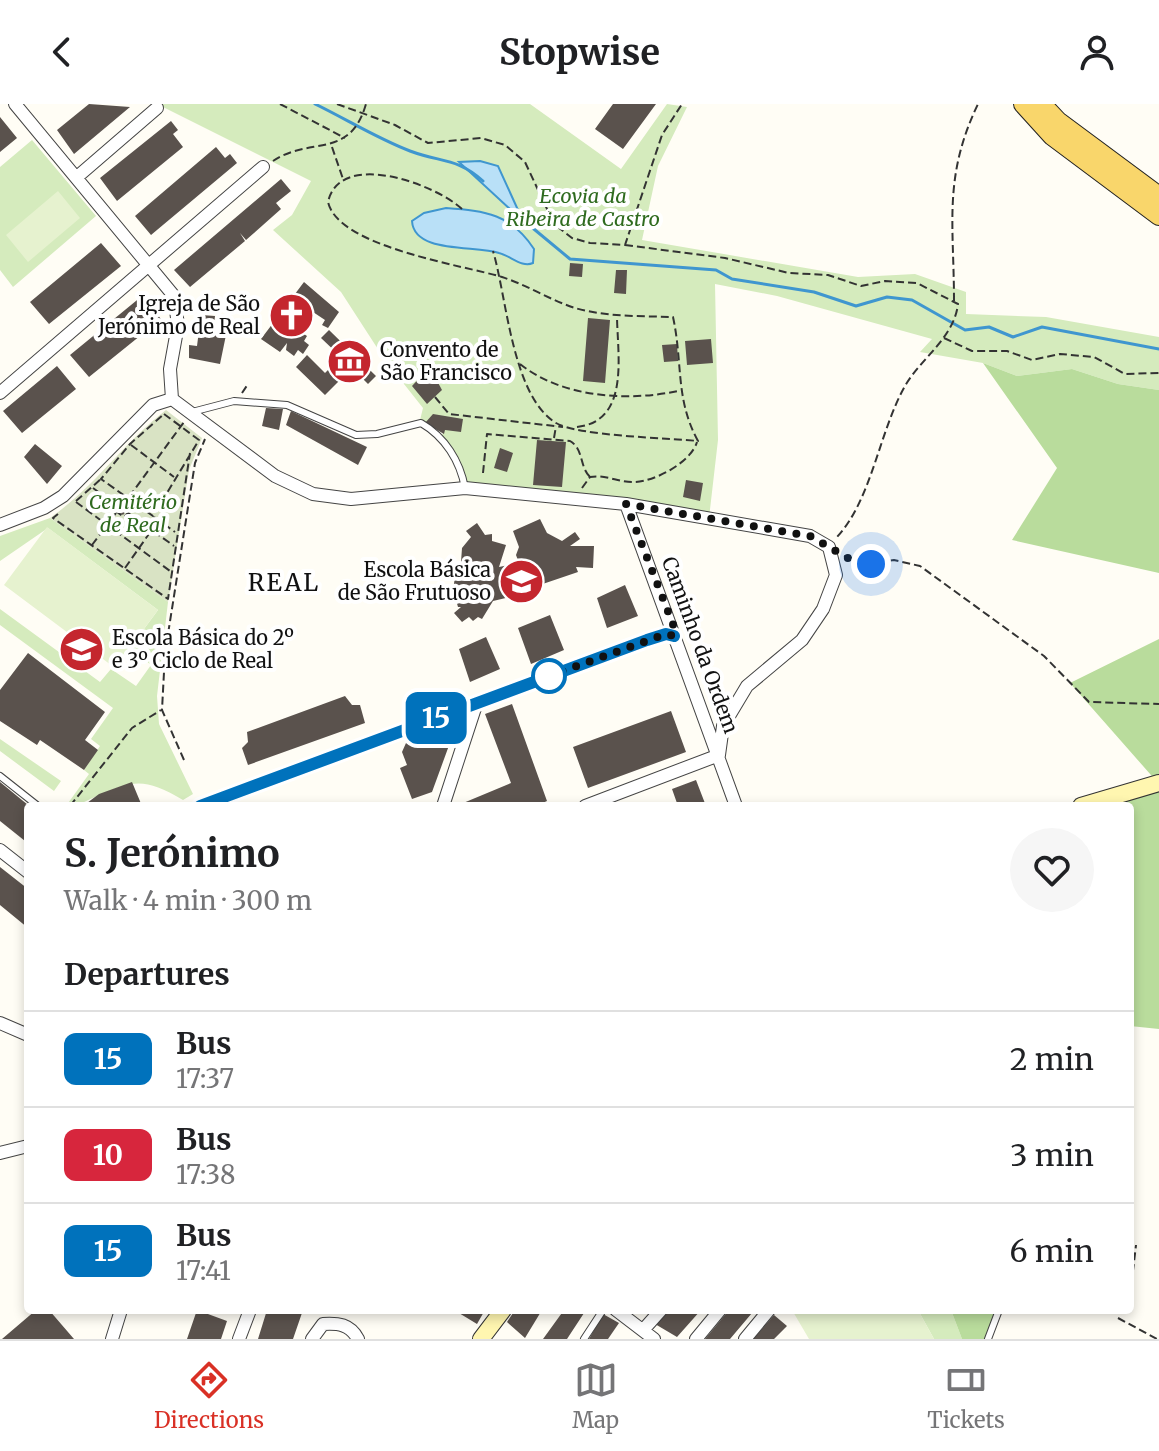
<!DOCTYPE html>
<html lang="en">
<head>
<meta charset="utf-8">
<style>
  body { margin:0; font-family:Merriweather,serif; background:#f6f6f6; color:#202124; height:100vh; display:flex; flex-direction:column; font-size:30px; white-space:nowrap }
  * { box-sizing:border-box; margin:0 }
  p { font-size:26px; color:#757577 }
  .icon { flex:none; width:44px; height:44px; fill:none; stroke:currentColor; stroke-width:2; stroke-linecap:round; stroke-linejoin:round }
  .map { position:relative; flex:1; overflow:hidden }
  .side { position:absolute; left:24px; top:698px; width:1110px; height:512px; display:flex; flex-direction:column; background:#fff; border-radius:8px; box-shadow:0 4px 12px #0003 }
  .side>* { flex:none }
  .badge { padding:0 16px; border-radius:12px; font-size:28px; line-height:52px }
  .you { position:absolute; width:40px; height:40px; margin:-20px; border:6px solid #fff; border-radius:50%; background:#1a73e8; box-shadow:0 0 0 12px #1a73e833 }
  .map>.badge { position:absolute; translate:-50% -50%; box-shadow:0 0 0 4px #fff }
  h2 { padding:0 40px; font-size:30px; line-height:72px }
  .round { display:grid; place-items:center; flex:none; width:84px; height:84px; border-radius:42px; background:#f6f6f6 }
  .overview { display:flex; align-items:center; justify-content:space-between; height:136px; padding:0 40px }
  h1 { font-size:38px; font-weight:700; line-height:60px }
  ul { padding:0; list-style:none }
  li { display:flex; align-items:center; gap:24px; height:96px; padding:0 40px; border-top:2px solid #e0e0e0 }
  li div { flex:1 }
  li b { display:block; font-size:30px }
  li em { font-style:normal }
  li .badge { min-width:88px; font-weight:700; text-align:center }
  header { display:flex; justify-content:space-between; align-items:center; height:104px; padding:0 40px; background:#fff; font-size:36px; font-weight:700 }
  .menu { display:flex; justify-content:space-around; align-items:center; height:112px; border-top:2px solid #e0e0e0; background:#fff; font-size:22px; color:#757577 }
  .menu a { display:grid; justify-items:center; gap:4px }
  .menu .on { color:#d93025 }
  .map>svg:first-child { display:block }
</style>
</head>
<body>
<header><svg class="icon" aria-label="back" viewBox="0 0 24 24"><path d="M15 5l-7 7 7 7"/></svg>Stopwise<svg class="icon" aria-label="person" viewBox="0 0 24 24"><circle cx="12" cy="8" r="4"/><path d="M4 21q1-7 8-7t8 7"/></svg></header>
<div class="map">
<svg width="1159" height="1235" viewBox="0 0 1159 1235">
  <rect width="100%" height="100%" fill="#fffdf5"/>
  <path fill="#d5ebbd" d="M157,0H530L621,65L667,0L687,3L658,62L642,136L858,173L915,170L966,188V210L1046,213L1159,233V286L1118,280L1072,265L1017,272L983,259L920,248L932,235L777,192L715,180L718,336L709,414L465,384L461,366L441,333L443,329L420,316L423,304L385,256L341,188L273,126L292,111L311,77Z
    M32,36L96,112L13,183L0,166V63Z
    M50,414L168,498L157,592L159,620L193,690L183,696C144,673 133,676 95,693C83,698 80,702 66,702L89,670L84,666L100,642L91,635L113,604L0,521V505L100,578L111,565L136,582L151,561L130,544L158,506L48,424L0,457V432Z
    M0,635L61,677L54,687L0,647Z
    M918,1206H951L962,1235H934Z"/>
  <path fill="#b9dc9c" d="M983,259L1017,272L1072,265L1118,280L1159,286V469L1012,436L1057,364Z
    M1159,535V925L1130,922V702H1081L1158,679L1070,579Z
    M951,1206H999L988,1235H962Z"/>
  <path fill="#d9e3c4" d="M166,306L202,334L189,366L168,498L50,414C97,381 122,340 166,306Z"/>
  <path fill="#e6f2cf" d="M58,87L80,114L28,158L6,131Z
    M47,423L158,506L115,564L4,481Z
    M792,1206H918L934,1235H809Z"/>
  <path fill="#b9e0f7" stroke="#3f96cf" stroke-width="2" d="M480,57L498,62L523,117L459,58Z
    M446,104C486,107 511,110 534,145L533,159C522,164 511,152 499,149C475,141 414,150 412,117L424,109Z"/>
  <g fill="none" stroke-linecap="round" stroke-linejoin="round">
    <path stroke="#3f96cf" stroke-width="3" d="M315,0C346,15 378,35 410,47C442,59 456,53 483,77
      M523,116L570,155L716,166L732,175L814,188L856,202L887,193L912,196L965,226L989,223L1013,233L1042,223L1159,245"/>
  </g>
  <path fill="#5a524d" d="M89,0L130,3L74,50L57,26Z
    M613,0H656L623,45L595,25Z
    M0,13L17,34L0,48Z
    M171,17L178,26L173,30L183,43L117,97L100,74Z
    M216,43L225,54L230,50L237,59L151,131L135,112Z
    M281,75L291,87L276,99L281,105L246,136L240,129L245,137L190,183L174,166Z
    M101,139L121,162L49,220L30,198Z
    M570,159L583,160L582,173L569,172Z
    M616,166H627L626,190L614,189Z
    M304,178L339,208L328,224L322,221L325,216L310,206L293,230L298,226L307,232L304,237L309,241L303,250L298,246L294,252L286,246L287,239L280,248L261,235Z
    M142,192L161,215L89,273L70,251Z
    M201,211L215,212L213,229L226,231L220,260L189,254V241L197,242Z
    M588,214L610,216L605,279L583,277Z
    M329,226L376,272L368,280L352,264L325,291L296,263L307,251L325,269L341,253L321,234Z
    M711,235L713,259L687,261L685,237Z
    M677,240L678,257L664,258L662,241Z
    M57,262L76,285L22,329L3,307Z
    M426,267L429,277L435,273L442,286L427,300L412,282Z
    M266,304L283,305L279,326L262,322Z
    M291,307L367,343L358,361L286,321Z
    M433,310L463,315L461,328L445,326L444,330L425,319Z
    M537,336L566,338L562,383L533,381Z
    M35,340L62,362L47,380L24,353Z
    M500,344L513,349L507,368L494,364Z
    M686,376L703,379L700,397L683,393Z
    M120,391L132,400L123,411L112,402Z
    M540,415L547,429L562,437L575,428L580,435L570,442H594L593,464L576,463L578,468L528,485V489L493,497L482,515L478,513L473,517L469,513L462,518L454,509L461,503H458L453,486L455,473L460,472L462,444L471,433L466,427L477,419L485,431L492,430V437L506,441L499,463L519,459L516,451L519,443L513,427Z
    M625,481L638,512L607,524L597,494Z
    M550,511L564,546L531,560L518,524Z
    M486,533L500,565L470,578L459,545Z
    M28,549L105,608L85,636L98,646L84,666L40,636L37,641L0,617V586Z
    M345,592L352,601H360L365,619L248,661L242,644L248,638L247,628Z
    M512,600L547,697L536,702H456L511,679L485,610Z
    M671,607L686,648L588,684L573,643Z
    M431,630L451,636L432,688L412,695L400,664L407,661L402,648L406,639Z
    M696,676L706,702H678L672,685Z
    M0,678L28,701V732L25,737L0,717Z
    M132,678L142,702H83L99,690Z
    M0,763L28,785V824L0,801Z
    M36,1206H49L74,1235H2Z
    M197,1206L227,1217L221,1235H187Z
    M267,1206H303L293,1235H258Z
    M454,1206H485L477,1220Z
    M515,1206H542L525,1234L507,1218Z
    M564,1206H586L567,1235H543Z
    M670,1206H701L677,1233L655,1220Z
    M729,1206L752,1209L730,1235H705Z
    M603,1210L619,1219L608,1235H589Z
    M774,1211L787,1222L774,1235H753Z"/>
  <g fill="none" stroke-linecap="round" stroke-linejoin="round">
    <defs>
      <path id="lane" d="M192,308L234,297L287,301L356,331L377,330L421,319C445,333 460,357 465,384
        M0,672L38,702
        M584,1235L603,1206
        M988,1235L999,1206"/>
      <path id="street" d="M15,0L174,192L178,221L170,265L172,295
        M77,73L157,4
        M0,289L263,63
        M172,295L275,372L313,390L351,395L465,384L626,400L810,432L829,443L836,471L823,505L802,536L747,582L723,622L719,651
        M626,400L736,702
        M0,421L44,404L63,392L153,301L172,295
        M200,702L647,536L666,530L674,532
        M443,702L477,598
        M585,702L719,651
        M0,746L28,768
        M0,919L28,931
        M0,1049L28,1042
        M616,1206L654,1235
        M644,1225L661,1206
        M112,1235L121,1206
        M239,1235L250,1206
        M312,1235L323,1220C338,1219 350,1220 358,1235
        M696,1235L720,1206
        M745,1235L769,1206"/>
      <path id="secondary" d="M1081,702L1159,679
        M481,1235L503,1206"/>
      <path id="primary" d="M1023,0L1052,32L1159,112
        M1042,0L1058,17L1159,92"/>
    </defs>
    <use href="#lane" stroke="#444" stroke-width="8"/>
    <use href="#street" stroke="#444" stroke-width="14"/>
    <use href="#secondary" stroke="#333" stroke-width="18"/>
    <use href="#primary" stroke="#222" stroke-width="20"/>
    <path stroke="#333" stroke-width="2" stroke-dasharray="8 4" stroke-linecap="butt" d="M280,0L345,34
      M337,0L395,21L428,39L481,34L505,41L525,58L554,120L572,134L590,139L625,141L662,31L682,0
      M332,43L343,75
      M273,57C310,32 350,56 366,0
      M462,105C435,80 340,45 328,98C338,143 462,161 502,173C527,181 550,196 575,204C606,213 641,212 673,213C683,259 675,295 698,337C668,334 578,332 556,319C512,292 507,194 493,147
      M625,141L725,154L789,169L828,171L861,182L885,177L917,179L958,200C954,234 921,254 905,282C879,328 872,395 837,433
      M954,197C954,120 943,73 978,0
      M944,234L972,247H1007L1032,256L1060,250L1094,253L1125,270L1159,269
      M520,260C561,293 626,298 678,287
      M242,289L248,280
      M435,293L449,310L563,323
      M164,310L199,336L153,412L101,375L130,340Z
      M577,323C631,317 617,249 617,211
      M554,334L556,322
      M131,341L174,373
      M483,369L487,330L570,337C584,345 579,362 590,373
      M93,384L113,399L110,403L124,413L128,409L174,442
      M582,384L590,373C605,370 620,379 635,378C656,377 691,358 697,338
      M129,393L184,318
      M76,397L101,375
      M76,398L170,467
      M58,410L53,414L168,495L190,349
      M154,413L175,428
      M92,441L116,409
      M844,452L871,460L894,456L920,462L1044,552L1089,598L1159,600
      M125,464L151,427
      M184,656L162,606L165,549L195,359L205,335
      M70,702L132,624L161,606
      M1130,1192L1136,1141
      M1116,1208L1118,1206
      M1118,1214L1157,1235"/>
    <use href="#lane" stroke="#fff" stroke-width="6"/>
    <use href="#street" stroke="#fff" stroke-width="12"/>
    <use href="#secondary" stroke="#fff6b0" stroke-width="16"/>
    <use href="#primary" stroke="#f9d66b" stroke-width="18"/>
  </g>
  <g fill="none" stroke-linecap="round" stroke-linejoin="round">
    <defs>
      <path id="line" d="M200,702L647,536L666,530L674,532"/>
    </defs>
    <use href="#line" stroke="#fff" stroke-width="18"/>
    <use href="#line" stroke="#0072bc" stroke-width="12"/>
    <path stroke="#111" stroke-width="8" stroke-dasharray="0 14.4" d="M549,572L666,530L674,532L673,520L626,400L810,432L853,457L871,460"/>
  </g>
  <defs>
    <symbol id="church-disc" viewBox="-11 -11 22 22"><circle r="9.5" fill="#c4262e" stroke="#fff"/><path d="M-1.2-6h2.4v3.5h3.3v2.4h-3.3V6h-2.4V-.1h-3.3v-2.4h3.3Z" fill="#fff"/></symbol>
    <symbol id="museum-disc" viewBox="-11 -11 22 22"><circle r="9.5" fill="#c4262e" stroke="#fff"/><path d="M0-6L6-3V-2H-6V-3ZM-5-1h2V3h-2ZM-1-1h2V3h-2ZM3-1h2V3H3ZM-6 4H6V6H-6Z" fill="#fff"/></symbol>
    <symbol id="school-disc" viewBox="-11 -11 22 22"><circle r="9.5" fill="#c4262e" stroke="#fff"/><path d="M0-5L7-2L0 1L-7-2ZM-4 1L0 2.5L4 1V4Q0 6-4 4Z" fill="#fff"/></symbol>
  </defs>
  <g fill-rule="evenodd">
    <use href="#church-disc" x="266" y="186" width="51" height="51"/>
    <use href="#museum-disc" x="324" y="232" width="51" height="51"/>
    <use href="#school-disc" x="496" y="452" width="51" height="51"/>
    <use href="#school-disc" x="56" y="520" width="51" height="51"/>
  </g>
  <circle fill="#fff" stroke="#0072bc" stroke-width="4" cx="549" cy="572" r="16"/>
  <g text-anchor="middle" stroke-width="8" stroke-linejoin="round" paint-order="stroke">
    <g font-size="20" font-style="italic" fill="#2f6b1f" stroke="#fff">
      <text x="583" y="99">Ecovia da<tspan x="583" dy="23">Ribeira de Castro</tspan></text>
      <text x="133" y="405">Cemitério<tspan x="133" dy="23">de Real</tspan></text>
    </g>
    <g font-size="20" fill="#111" stroke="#fff" text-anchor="end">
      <text x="260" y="207">Igreja de São<tspan x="260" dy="23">Jerónimo de Real</tspan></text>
      <text x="380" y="253" text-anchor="start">Convento de<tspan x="380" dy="23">São Francisco</tspan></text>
      <text x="491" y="473">Escola Básica<tspan x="491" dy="23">de São Frutuoso</tspan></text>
      <text x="112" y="541" text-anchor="start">Escola Básica do 2º<tspan x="112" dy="23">e 3º Ciclo de Real</tspan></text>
    </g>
    <g font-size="20" fill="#111" stroke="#fff">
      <text transform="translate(700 541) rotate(70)" y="7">Caminho da Ordem</text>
    </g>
    <g font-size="24" letter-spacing="2" fill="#111" stroke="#fff">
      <text x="284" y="487">REAL</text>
    </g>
  </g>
</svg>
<div class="you" style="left:871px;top:460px"></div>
<b class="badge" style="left:436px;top:614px;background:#0072bc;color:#fff">15</b>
<section class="side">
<div class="overview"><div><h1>S. Jerónimo</h1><p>Walk · 4 min · 300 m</p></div><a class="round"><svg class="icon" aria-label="heart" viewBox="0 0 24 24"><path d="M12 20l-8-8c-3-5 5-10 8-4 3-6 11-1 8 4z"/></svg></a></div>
<h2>Departures</h2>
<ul>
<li><span class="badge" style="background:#0072bc;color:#fff">15</span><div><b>Bus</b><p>17:37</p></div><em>2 min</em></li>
<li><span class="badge" style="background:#d7263d;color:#fff">10</span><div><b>Bus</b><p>17:38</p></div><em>3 min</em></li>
<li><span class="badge" style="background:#0072bc;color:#fff">15</span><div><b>Bus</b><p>17:41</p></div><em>6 min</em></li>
</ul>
</section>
</div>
<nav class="menu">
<a class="on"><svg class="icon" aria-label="directions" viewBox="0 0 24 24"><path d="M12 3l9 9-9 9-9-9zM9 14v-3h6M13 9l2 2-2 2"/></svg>Directions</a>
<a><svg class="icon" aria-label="map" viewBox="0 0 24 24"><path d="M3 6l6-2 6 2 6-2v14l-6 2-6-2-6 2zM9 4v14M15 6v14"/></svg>Map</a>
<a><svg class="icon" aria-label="tickets" viewBox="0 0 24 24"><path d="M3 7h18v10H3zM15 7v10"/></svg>Tickets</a>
</nav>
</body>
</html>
